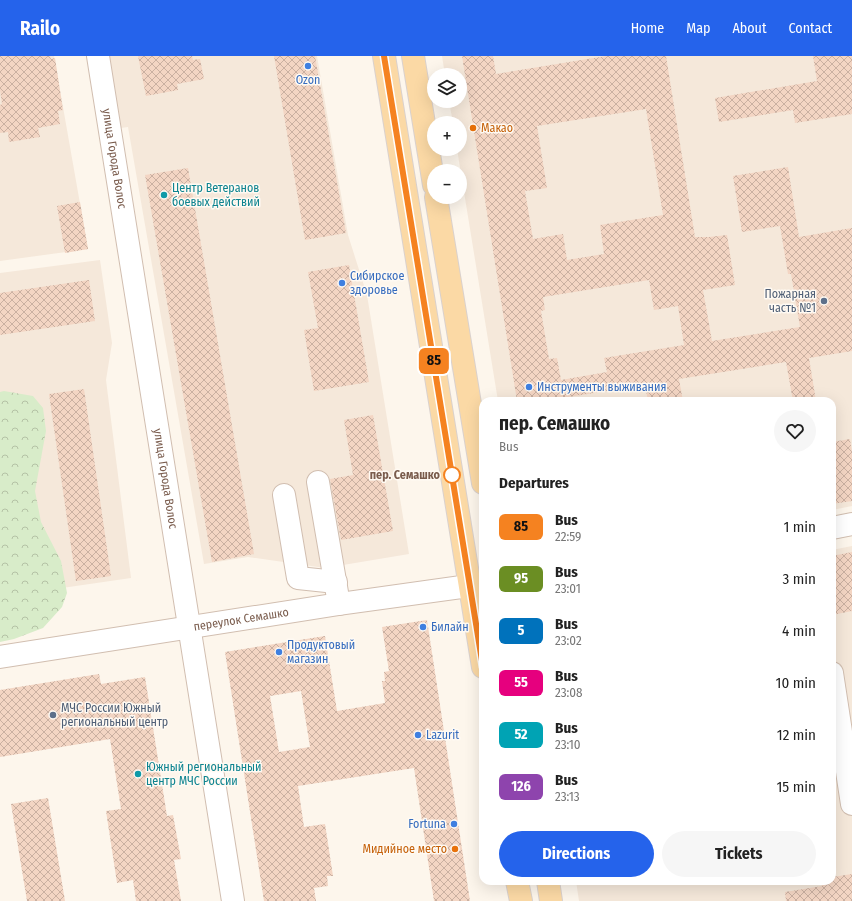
<!DOCTYPE html>
<html lang="en">
<head>
<meta charset="utf-8">
<style>
  body { margin:0; font-family:"Fira Sans Condensed",sans-serif; background:#f6f6f6; color:#222; height:100vh; display:flex; flex-direction:column; font-size:15px; white-space:nowrap }
  * { box-sizing:border-box; margin:0 }
  p { font-size:13px; color:#767676 }
  .icon { flex:none; width:22px; height:22px; fill:none; stroke:currentColor; stroke-width:2; stroke-linecap:round; stroke-linejoin:round }
  .map { position:relative; flex:1; overflow:hidden }
  .side { position:absolute; left:479px; top:341px; width:357px; height:488px; display:flex; flex-direction:column; background:#fff; border-radius:12px; box-shadow:0 4px 16px #0002 }
  .side>* { flex:none }
  .badge { padding:0 8px; border-radius:6px; font-size:14px; line-height:26px }
  .tools { position:absolute; left:427px; top:12px; display:grid; gap:8px }
  .tools a { display:grid; place-items:center; width:40px; height:40px; border-radius:50%; background:#fff; box-shadow:0 4px 16px #0002; font-size:20px }
  .map>.badge { position:absolute; translate:-50% -50%; box-shadow:0 0 0 2px #fff }
  h2 { padding:0 20px; font-size:15px; line-height:36px }
  .round { display:grid; place-items:center; flex:none; width:42px; height:42px; border-radius:21px; background:#f6f6f6 }
  .headline { display:flex; align-items:center; justify-content:space-between; height:68px; padding:0 20px }
  h1 { font-size:19px; font-weight:700; line-height:30px }
  .cta { display:flex; gap:8px; margin-top:auto; padding:8px 20px }
  .cta a { flex:1; height:46px; border-radius:24px; background:#2563eb; color:#fff; font-size:16px; font-weight:700; line-height:46px; text-align:center }
  .cta a+a { background:#f6f6f6; color:#222 }
  ul { padding:0; list-style:none }
  li { display:flex; align-items:center; gap:12px; height:52px; padding:0 20px }
  li div { flex:1 }
  li b { display:block; font-size:15px }
  li em { font-style:normal }
  li .badge { min-width:44px; font-weight:700; text-align:center }
  header { display:flex; align-items:center; gap:24px; box-sizing:border-box; height:56px; padding:0 20px; background:#2563eb; color:#fff }
  header strong { font-size:19px }
  nav { display:flex; gap:22px; margin-inline-start:auto; font-size:14px }
  .map>svg:first-child { display:block }
</style>
</head>
<body>
<header>
<strong>Railo</strong>
<nav><a>Home</a><a>Map</a><a>About</a><a>Contact</a></nav>
</header>
<div class="map">
<svg width="852" height="845" viewBox="0 0 852 845">
  <defs>
    <pattern id="forest-crowns" width="20" height="18" patternUnits="userSpaceOnUse"><rect width="20" height="18" fill="#d8ecc9"/><path d="M2 6a3 3 0 1 1 6 0M12 15a3 3 0 1 1 6 0" fill="none" stroke="#b4c2a5"/></pattern>
    <pattern id="building-cross-hatch" width="8" height="8" patternUnits="userSpaceOnUse"><rect width="8" height="8" fill="#f3d5c3"/><path d="M0 0l8 8M0 8l8-8" fill="none" stroke="#cab0a1"/></pattern>
  </defs>
  <rect width="100%" height="100%" fill="#fdf6ec"/>
  <path fill="#f5e8da" d="M0,0H54L88,193L0,205Z
    M101,0H317L348,179L367,239L409,498L325,512L248,501L204,508L128,71L113,73Z
    M442,0H852V450L832,454V345H498L457,93H460V67H453L449,45H460V19H445Z
    M100,204L112,287L106,324L131,522L0,541V217Z
    M852,490V845H579L576,825H832V494Z"/>
  <path fill="url(#forest-crowns)" d="M4,335L33,340L43,352L46,375L35,435L41,466L61,505L67,537L62,551L43,572L14,583L0,586V336Z"/>
  <path fill="url(#building-cross-hatch)" fill-rule="evenodd" d="M0,0H50L51,3L55,2L63,54L58,55L60,68L38,72L40,81L9,86L8,76L0,77V49L2,48L0,34Z
    M138,0H192L193,4L200,3L204,23L177,28L178,34L146,40Z
    M274,0H315L346,177L305,184Z
    M462,0H493L496,18L606,0H666L695,181H709L727,179L735,229L703,234L712,285L800,271L791,218H788L780,170L742,176L733,120L788,111L799,181L852,172V295L809,302L816,345H793L786,306L679,323L683,345H648L645,329L543,345H517ZM646,53L663,159L600,169L604,198L567,204L563,178L533,183L525,135L547,132L537,70ZM649,224L654,254L678,250L684,289L604,302L607,316L561,324L557,302L549,303L541,255L545,254L543,241Z
    M813,0H852V58L795,67L793,54L719,66L715,42L817,25Z
    M188,112L254,498L212,506L145,119Z
    M80,146L88,193L65,197L57,150Z
    M349,209L369,326L314,335L304,274L318,272L308,216Z
    M89,224L95,265L0,279V237Z
    M84,333L111,520L76,525L49,338Z
    M373,359L393,475L341,484L330,423L353,419L344,364Z
    M850,383L852,396V445L832,448V386Z
    M852,496V555L832,559V500Z
    M427,564L470,845H434L414,712L298,730L304,771L325,768L333,820H327L328,830L314,832L316,845H264L225,596L325,580L337,655L385,647L382,625H385L384,616L389,615L382,571ZM301,635L310,691L279,696L270,640Z
    M99,618L101,628L145,621L167,760L173,759L181,803L174,804L181,845H136L133,824L117,827L106,755L121,753L110,683L0,701V634Z
    M48,742L65,845H27L11,748Z
    M852,818V845H786L785,836L822,830L821,825H832V821Z"/>
  <g fill="none" stroke-linecap="round" stroke-linejoin="round">
    <defs>
      <g id="minor">
        <path id="s1" d="M98,0L233,845"/>
        <path d="M318,426L339,548"/>
        <path d="M284,439L298,522L336,526"/>
        <path d="M832,472L852,468"/>
        <path id="s2" d="M0,601L339,548L483,528"/>
        <path d="M832,617L852,748"/>
      </g>
      <path id="major" d="M384,0L483,611
        M413,0L434,129
        M436,141L483,427
        M517,825L521,845
        M548,825L551,845"/>
    </defs>
    <use href="#minor" stroke="#d1beb0" stroke-width="24"/>
    <use href="#major" stroke="#dad1cd" stroke-width="24"/>
    <use href="#minor" stroke="#fff" stroke-width="22"/>
    <use href="#major" stroke="#fbd9a5" stroke-width="22"/>
  </g>
  <g fill="none" stroke-linecap="round" stroke-linejoin="round">
    <defs>
      <path id="line" d="M384,0L483,611"/>
    </defs>
    <use href="#line" stroke="#fff" stroke-width="9"/>
    <use href="#line" stroke="#f58220" stroke-width="6"/>
  </g>
  <g fill="#3f7fe0" stroke="#fffaf3" stroke-width="1.5">
    <circle cx="308" cy="10" r="4"/>
    <circle cx="342" cy="227" r="4"/>
    <circle cx="529" cy="331" r="4"/>
    <circle cx="423" cy="571" r="4"/>
    <circle cx="279" cy="596" r="4"/>
    <circle cx="418" cy="679" r="4"/>
    <circle cx="454" cy="768" r="4"/>
  </g>
  <g fill="#e8710a" stroke="#fffaf3" stroke-width="1.5">
    <circle cx="473" cy="72" r="4"/>
    <circle cx="455" cy="793" r="4"/>
  </g>
  <g fill="#0f9aa8" stroke="#fffaf3" stroke-width="1.5">
    <circle cx="164" cy="139" r="4"/>
    <circle cx="138" cy="718" r="4"/>
  </g>
  <g fill="#5c6f8a" stroke="#fffaf3" stroke-width="1.5">
    <circle cx="824" cy="245" r="4"/>
    <circle cx="53" cy="659" r="4"/>
  </g>
  <circle fill="#fff" stroke="#f58220" stroke-width="2" cx="452" cy="419" r="8"/>
  <g text-anchor="middle" stroke-width="3" stroke-linejoin="round" paint-order="stroke">
    <g font-size="12" fill="#366cbe" stroke="#fffaf3" text-anchor="start">
      <text x="308" y="28" text-anchor="middle">Ozon</text>
      <text x="350" y="224">Сибирское<tspan x="350" dy="14">здоровье</tspan></text>
      <text x="537" y="335">Инструменты выживания</text>
      <text x="431" y="575">Билайн</text>
      <text x="287" y="593">Продуктовый<tspan x="287" dy="14">магазин</tspan></text>
      <text x="426" y="683">Lazurit</text>
      <text x="446" y="772" text-anchor="end">Fortuna</text>
    </g>
    <g font-size="12" fill="#c56008" stroke="#fffaf3" text-anchor="start">
      <text x="481" y="76">Макао</text>
      <text x="447" y="797" text-anchor="end">Мидийное место</text>
    </g>
    <g font-size="12" fill="#7a5c4d" stroke="#fffaf3">
      <text dy="4" stroke="none"><textPath href="#s1" startOffset="104">улица Города Волос</textPath></text>
      <text dy="4" stroke="none"><textPath href="#s1" startOffset="428">улица Города Волос</textPath></text>
      <text dy="4" stroke="none"><textPath href="#s2" startOffset="244">переулок Семашко</textPath></text>
    </g>
    <g font-size="12" fill="#0d838f" stroke="#fffaf3" text-anchor="start">
      <text x="172" y="136">Центр Ветеранов<tspan x="172" dy="14">боевых действий</tspan></text>
      <text x="146" y="715">Южный региональный<tspan x="146" dy="14">центр МЧС России</tspan></text>
    </g>
    <g font-size="12" fill="#4e5e75" stroke="#fffaf3" text-anchor="end">
      <text x="816" y="242">Пожарная<tspan x="816" dy="14">часть №1</tspan></text>
      <text x="61" y="656" text-anchor="start">МЧС России Южный<tspan x="61" dy="14">региональный центр</tspan></text>
    </g>
    <g font-size="12" font-weight="bold" fill="#7a5c4d" stroke="#fffaf3" text-anchor="end">
      <text x="440" y="423">пер. Семашко</text>
    </g>
  </g>
</svg>
<div class="tools">
<a><svg class="icon" aria-label="layers" viewBox="0 0 24 24"><path d="M12 4l9 5-9 5-9-5zM3 14l9 5 9-5"/></svg></a>
<a>+</a>
<a>−</a>
</div>
<b class="badge" style="left:434px;top:305px;background:#f58220;color:#111">85</b>
<section class="side">
<div class="headline"><div><h1>пер. Семашко</h1><p>Bus</p></div><a class="round"><svg class="icon" aria-label="heart" viewBox="0 0 24 24"><path d="M12 20l-8-8c-3-5 5-10 8-4 3-6 11-1 8 4z"/></svg></a></div>
<h2>Departures</h2>
<ul>
<li><span class="badge" style="background:#f58220;color:#111">85</span><div><b>Bus</b><p>22:59</p></div><em>1 min</em></li>
<li><span class="badge" style="background:#6b8e23;color:#fff">95</span><div><b>Bus</b><p>23:01</p></div><em>3 min</em></li>
<li><span class="badge" style="background:#0072bc;color:#fff">5</span><div><b>Bus</b><p>23:02</p></div><em>4 min</em></li>
<li><span class="badge" style="background:#e6007e;color:#fff">55</span><div><b>Bus</b><p>23:08</p></div><em>10 min</em></li>
<li><span class="badge" style="background:#00a3b4;color:#fff">52</span><div><b>Bus</b><p>23:10</p></div><em>12 min</em></li>
<li><span class="badge" style="background:#8e44ad;color:#fff">126</span><div><b>Bus</b><p>23:13</p></div><em>15 min</em></li>
</ul>
<div class="cta"><a>Directions</a><a>Tickets</a></div>
</section>
</div>
</body>
</html>
